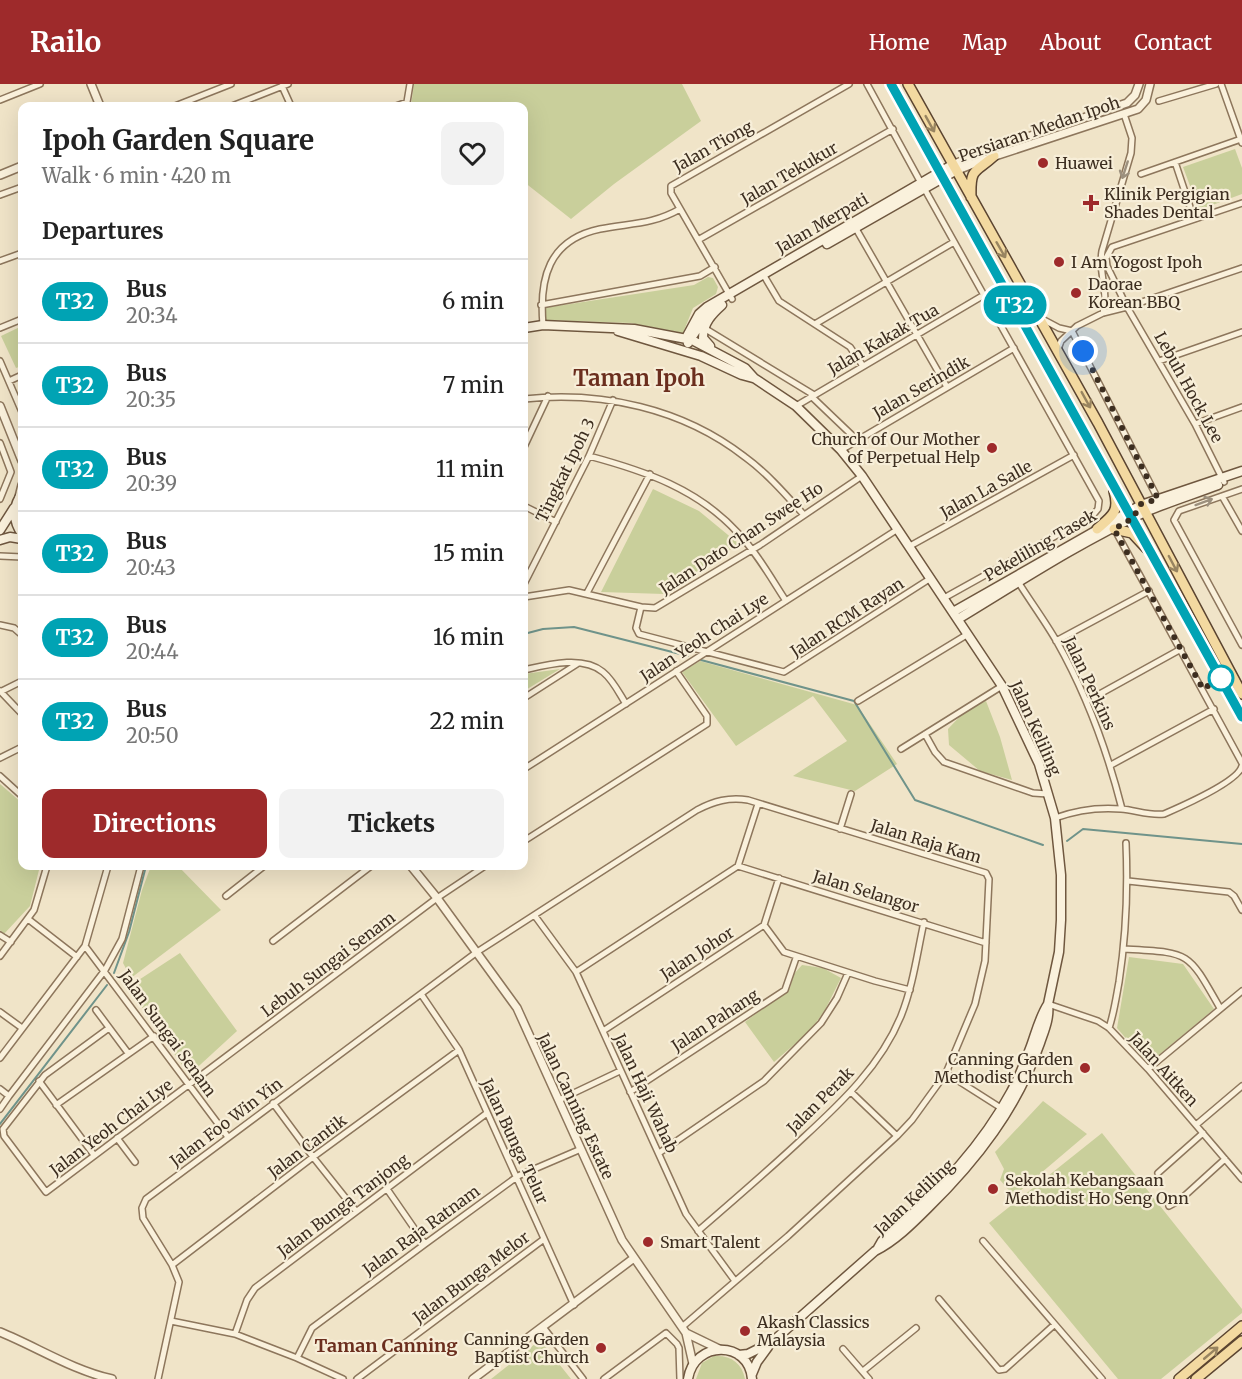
<!DOCTYPE html>
<html lang="en">
<head>
<meta charset="utf-8">
<style>
  body { margin:0; font-family:Merriweather,serif; background:#f2f2f2; color:#222; height:100vh; display:flex; flex-direction:column; font-size:22px; white-space:nowrap }
  * { box-sizing:border-box; margin:0 }
  p { font-size:20px; color:#767676 }
  .icon { flex:none; width:33px; height:33px; fill:none; stroke:currentColor; stroke-width:2; stroke-linecap:round; stroke-linejoin:round }
  .map { position:relative; flex:1; overflow:hidden }
  .panel { position:absolute; left:18px; top:18px; width:510px; height:768px; display:flex; flex-direction:column; background:#fff; border-radius:12px; box-shadow:0 6px 24px #0002 }
  .panel>* { flex:none }
  .badge { padding:0 12px; border-radius:20px; font-size:21px; line-height:39px }
  .you { position:absolute; width:30px; height:30px; margin:-15px; border:4px solid #fff; border-radius:50%; background:#1a73e8; box-shadow:0 0 0 9px #1a73e833 }
  .map>.badge { position:absolute; translate:-50% -50%; box-shadow:0 0 0 3px #fff }
  h2 { padding:0 24px; font-size:22px; line-height:54px }
  .round { display:grid; place-items:center; flex:none; width:63px; height:63px; border-radius:12px; background:#f2f2f2 }
  .overview { display:flex; align-items:center; justify-content:space-between; height:102px; padding:0 24px }
  h1 { font-size:28px; font-weight:700; line-height:45px }
  .primary-button { display:flex; gap:12px; margin-top:auto; padding:12px 24px }
  .primary-button a { flex:1; height:69px; border-radius:12px; background:#9e2a2b; color:#fff; font-size:24px; font-weight:700; line-height:69px; text-align:center }
  .primary-button a+a { background:#f2f2f2; color:#222 }
  ul { padding:0; list-style:none }
  li { display:flex; align-items:center; gap:18px; height:84px; padding:0 24px; border-top:2px solid #e0e0e0 }
  li div { flex:1 }
  li b { display:block; font-size:22px }
  li em { font-style:normal }
  li .badge { min-width:66px; font-weight:700; text-align:center }
  header { display:flex; align-items:center; gap:36px; box-sizing:border-box; height:84px; padding:0 30px; background:#9e2a2b; color:#fff }
  header strong { font-size:28px }
  nav { display:flex; gap:33px; margin-inline-start:auto; font-size:21px }
  .map>svg:first-child { display:block }
</style>
</head>
<body>
<header>
<strong>Railo</strong>
<nav><a>Home</a><a>Map</a><a>About</a><a>Contact</a></nav>
</header>
<div class="map">
<svg width="1242" height="1295" viewBox="0 0 1242 1295">
  <rect width="100%" height="100%" fill="#f0e4c8"/>
  <path fill="#c9cf9b" d="M414,0H682L701,37L614,100L571,135L524,98V22H411Z
    M1235,65L1242,84V110L1199,126L1183,83Z
    M708,193L713,194L718,203L716,210L693,224L683,249L631,239L546,236L544,224L694,201Z
    M22,242V282L16,284L1,252Z
    M653,405L699,427L739,460L664,510L601,508Z
    M700,577L857,621L897,680L855,707L793,692L847,657L813,612L736,662L682,588Z
    M560,585L524,607V590Z
    M986,617L1000,653L1012,696L980,687L949,661L948,645L966,626Z
    M0,700L22,719V782H40L30,822L4,850L0,846Z
    M151,782H178L221,826L131,894L123,879L142,806Z
    M180,869L237,947L189,991L128,903Z
    M1129,873L1183,880L1214,925L1148,980L1117,944Z
    M802,881L823,884L841,894L825,926L810,947L774,978L745,938L790,904L794,890Z
    M1043,1017L1087,1050L1014,1112L1000,1096L1004,1085L995,1068Z
    M1102,1049L1242,1225V1229L1161,1295H1118L989,1139Z
    M540,1256L571,1295H491Z
    M714,1272C731,1271 742,1279 745,1295H696L702,1279Z"/>
  <g fill="none" stroke-linecap="round" stroke-linejoin="round">
    <path stroke="#6f938a" stroke-width="2" d="M524,550L543,545L574,543L688,572
      M701,576L854,617L915,716L1043,761
      M1067,757L1083,745L1242,760
      M114,889L129,848L146,782
      M0,1040L107,901"/>
    <defs>
      <path id="minor" d="M867,0L921,99
        M1221,0L1242,59
        M282,2L291,22
        M0,16L40,0
        M1159,17L1216,0
        M175,22L231,0
        M232,22L288,0
        M396,22L407,18L410,0
        M1175,78L1194,135
        M1141,90L1241,55
        M924,104L1099,417L1098,425L1093,431L944,514
        M0,111L22,103
        M855,143L947,303
        M698,156L893,45
        M0,177L22,169
        M763,190L779,217L850,263L863,282
        M732,215L671,109V102L849,0
        M541,221L700,192L715,183
        M1103,229C1109,206 1098,191 1102,167L1131,69L1132,54L1124,30
        M1044,236L1059,244L1072,247
        M815,240L954,158
        M543,241C539,195 548,156 600,145C630,139 652,141 680,125
        M0,244L22,235
        M704,244L814,311
        M1072,247L1158,415
        M1058,265L1061,257L1077,242L1103,229L1127,223L1242,184
        M0,277L22,328
        M1159,277L1242,248
        M9,297L22,291
        M811,312L857,356
        M524,315C602,307 682,324 745,373C767,389 786,411 804,431
        M796,322L984,211
        M1195,340L1242,323
        M0,359L11,388L0,415
        M524,363L548,312
        M841,366L1014,264
        M589,372C645,387 698,405 738,449C757,469 771,494 786,517
        M1224,398L1195,340L1127,223L1107,182L1106,174L1112,163L1242,119
        M1242,405L1179,427L1174,436L1242,561
        M1222,412L1242,447
        M524,422L556,438
        M1115,446L1242,679
        M910,462L1074,371
        M0,472L22,473
        M1017,496C1030,517 1045,537 1057,558C1087,611 1107,666 1122,725
        M524,500L589,372L613,316
        M587,509L650,390
        M524,513L569,506L641,523L655,524L760,461L862,392
        M641,523L636,544L639,550L784,588L931,494
        M0,541L14,544L22,551
        M1056,557L1149,507
        M524,586C546,581 583,571 603,588C613,596 619,609 626,620
        M0,607L22,630
        M0,608L22,597
        M524,614L577,580
        M858,617L968,550
        M1087,617L1181,565
        M925,650L935,668L944,678L1033,709L1048,710
        M901,665L1002,602
        M0,674L22,663
        M1111,681L1214,625
        M524,685L898,445
        M0,692L22,712
        M1055,734C1077,726 1097,723 1121,725C1135,726 1150,732 1164,730C1180,723 1238,698 1242,682
        M840,745L851,710
        M524,757L707,640V632L676,587
        M738,782L986,859
        M1128,797L1229,808L1234,812L1242,826
        M226,812L264,782
        M535,832L576,888L686,1130L735,1197
        M28,835L77,873
        M764,841L784,868L875,897L910,906
        M0,851L11,858
        M273,857L371,782
        M85,862L228,1053
        M1124,865C1191,869 1187,866 1220,924
        M0,872L34,826L47,782
        M576,888L738,782L758,720
        M421,910L459,966L574,1221
        M1048,920L1098,937L1109,944L1148,985L1242,1095
        M96,926L128,969
        M0,928L22,944
        M109,944L45,991L3,1045L4,1052L46,1108L437,814L485,782
        M1109,944C1114,929 1116,914 1119,898C1126,852 1128,806 1126,759
        M603,947L764,841L779,794
        M0,974L85,862L108,782
        M1148,985L1242,907
        M946,989L1001,1024
        M39,997L94,1071
        M0,1005L9,1012L105,886L122,855L141,782
        M630,1008L785,906L796,874
        M851,1008L897,1052
        M559,1016L620,987
        M273,1019L313,1073L356,1127
        M56,1021L154,952
        M0,1025L9,1012
        M1196,1041L1242,1002
        M117,1054L135,1078
        M659,1069L764,997L821,939L837,914L848,889
        M1158,1089L1203,1049
        M387,1105L425,1160
        M1169,1122L1180,1116L1225,1075
        M698,1147C734,1116 770,1085 804,1053C842,1018 881,981 901,932C913,902 917,870 924,838
        M983,1157L1102,1295
        M172,1181L313,1073L459,966
        M939,1215L999,1286L1005,1285L1054,1241
        M171,1237L235,1250L297,1274L343,1295
        M543,1243L583,1295
        M235,1250L247,1216L255,1204L487,1029
        M843,1265L869,1295
        M297,1274L312,1244L425,1160L518,1092L581,1065
        M863,1287L916,1244
        M158,1295L179,1198L172,1181L143,1134L142,1124L146,1115L477,868L697,726C714,717 729,713 748,716L986,789L989,795L985,877L975,920L946,989L912,1036L897,1052L788,1152L682,1243
        M357,1295L544,1155
        M604,1295L666,1249L677,1260L679,1264L680,1295"/>
      <path id="tertiary" d="M91,0L100,22
        M952,81L981,69L1127,19L1135,11L1139,0
        M955,87L983,76L1138,25L1146,16L1150,0
        M0,91L22,82
        M0,322L22,377
        M19,413L22,401
        M411,782L437,814L517,924L622,1156L686,1249L719,1265
        M0,1248C37,1263 72,1286 112,1295
        M686,1249L693,1280
        M473,1295L634,1174"/>
      <path id="secondary" d="M827,160L955,87
        M524,244L543,241L634,245L692,256L745,284L754,294L796,322L841,366L862,392L1002,602L1039,680L1055,734L1061,791V836L1059,868L1048,920C1050,934 1044,947 1040,959C1017,1024 977,1076 928,1124C912,1140 895,1157 875,1167L772,1258L748,1270L739,1271
        M618,247L701,272L742,291L753,294
        M688,259L686,254L699,230L707,223L952,81
        M688,259L707,230L714,225
        M710,262L703,254C703,239 712,230 722,221
        M22,410C12,422 13,438 22,450
        M0,446L14,424
        M0,456L10,453L22,455
        M953,528L1141,421L1242,387
        M958,535C1019,498 1080,458 1145,428C1169,418 1194,410 1218,401
        M878,1164L882,1157C932,1115 980,1066 1011,1008C1019,994 1025,978 1031,962C1036,948 1040,932 1048,920
        M752,1290L757,1278L768,1263
        M688,1295C694,1256 749,1256 752,1295"/>
      <path id="primary" d="M891,0L1242,633
        M908,0L1098,339L1242,610
        M971,113C970,82 976,89 994,72
        M1097,445C1112,432 1120,428 1114,407
        M1114,445L1132,449L1146,464
        M1179,1295L1242,1242
        M1196,1295L1242,1257"/>
    </defs>
    <use href="#minor" stroke="#8d765c" stroke-width="8"/>
    <use href="#tertiary" stroke="#8d765c" stroke-width="10"/>
    <use href="#secondary" stroke="#6f573f" stroke-width="11"/>
    <use href="#primary" stroke="#5b4430" stroke-width="12"/>
    <use href="#minor" stroke="#faf1dc" stroke-width="5"/>
    <use href="#tertiary" stroke="#faf1dc" stroke-width="7"/>
    <use href="#secondary" stroke="#faf1dc" stroke-width="8"/>
    <use href="#primary" stroke="#f3d9a0" stroke-width="9"/>
  </g>
  <defs><path id="oneway-shaft" d="M-6 0H5M1.5-3L5.5 0L1.5 3" fill="none" stroke-width="1.6" stroke-linecap="round" stroke-linejoin="round" transform="scale(1.5)"/></defs>
  <g stroke="#988460">
    <use href="#oneway-shaft" transform="translate(930 40) rotate(61)"/>
    <use href="#oneway-shaft" transform="translate(1001 166) rotate(60)"/>
    <use href="#oneway-shaft" transform="translate(1086 316) rotate(61)"/>
    <use href="#oneway-shaft" transform="translate(1173 480) rotate(62)"/>
    <use href="#oneway-shaft" transform="translate(1211 1269) rotate(-40)"/>
  </g>
  <g stroke="#9c907e">
    <use href="#oneway-shaft" transform="translate(1125 86) rotate(108)"/>
    <use href="#oneway-shaft" transform="translate(1204 418) rotate(-20)"/>
  </g>
  <g fill="none" stroke-linecap="round" stroke-linejoin="round">
    <defs>
      <path id="line" d="M891,0L1242,633"/>
    </defs>
    <use href="#line" stroke="#fff" stroke-width="14"/>
    <use href="#line" stroke="#00a3b4" stroke-width="9"/>
    <path stroke="#3d2e20" stroke-width="6" stroke-dasharray="0 10.8" d="M1083,267L1158,415L1141,420L1133,434L1114,445L1203,605L1221,594"/>
  </g>
  <g fill="#9e2a2b" stroke="#f7eed8" stroke-width="2">
    <circle cx="1043" cy="79" r="6"/>
    <path d="M1088 110h6v6h6v6h-6v6h-6v-6h-6v-6h6z"/>
    <circle cx="1059" cy="178" r="6"/>
    <circle cx="1076" cy="209" r="6"/>
    <circle cx="992" cy="364" r="6"/>
    <circle cx="1085" cy="984" r="6"/>
    <circle cx="993" cy="1105" r="6"/>
    <circle cx="648" cy="1158" r="6"/>
    <circle cx="745" cy="1247" r="6"/>
    <circle cx="601" cy="1264" r="6"/>
  </g>
  <circle fill="#fff" stroke="#00a3b4" stroke-width="3" cx="1221" cy="594" r="12"/>
  <g text-anchor="middle" stroke-width="4.5" stroke-linejoin="round" paint-order="stroke">
    <g font-size="16" fill="#3d2e20" stroke="#f7eed8">
      <text transform="translate(1039 45) rotate(-19)" y="6">Persiaran Medan Ipoh</text>
      <text transform="translate(713 62) rotate(-29)" y="6">Jalan Tiong</text>
      <text transform="translate(789 89) rotate(-30)" y="6">Jalan Tekukur</text>
      <text transform="translate(822 139) rotate(-30)" y="6">Jalan Merpati</text>
      <text transform="translate(883 255) rotate(-30)" y="6">Jalan Kakak Tua</text>
      <text transform="translate(921 303) rotate(-30)" y="6">Jalan Serindik</text>
      <text transform="translate(1189 303) rotate(61)" y="6">Lebuh Hock Lee</text>
      <text transform="translate(565 386) rotate(-64)" y="6">Tingkat Ipoh 3</text>
      <text transform="translate(986 405) rotate(-29)" y="6">Jalan La Salle</text>
      <text transform="translate(741 454) rotate(-33)" y="6">Jalan Dato Chan Swee Ho</text>
      <text transform="translate(1040 461) rotate(-30)" y="6">Pekeliling Tasek</text>
      <text transform="translate(847 533) rotate(-33)" y="6">Jalan RCM Rayan</text>
      <text transform="translate(704 553) rotate(-33)" y="6">Jalan Yeoh Chai Lye</text>
      <text transform="translate(1090 599) rotate(65)" y="6">Jalan Perkins</text>
      <text transform="translate(1036 644) rotate(66)" y="6">Jalan Keliling</text>
      <text transform="translate(926 757) rotate(17)" y="6">Jalan Raja Kam</text>
      <text transform="translate(866 807) rotate(17)" y="6">Jalan Selangor</text>
      <text transform="translate(697 869) rotate(-33)" y="6">Jalan Johor</text>
      <text transform="translate(328 880) rotate(-37)" y="6">Lebuh Sungai Senam</text>
      <text transform="translate(715 936) rotate(-33)" y="6">Jalan Pahang</text>
      <text transform="translate(168 949) rotate(54)" y="6">Jalan Sungai Senam</text>
      <text transform="translate(1164 985) rotate(48)" y="6">Jalan Aitken</text>
      <text transform="translate(646 1009) rotate(65)" y="6">Jalan Haji Wahab</text>
      <text transform="translate(820 1016) rotate(-45)" y="6">Jalan Perak</text>
      <text transform="translate(576 1022) rotate(65)" y="6">Jalan Canning Estate</text>
      <text transform="translate(226 1038) rotate(-37)" y="6">Jalan Foo Win Yin</text>
      <text transform="translate(111 1043) rotate(-37)" y="6">Jalan Yeoh Chai Lye</text>
      <text transform="translate(515 1057) rotate(65)" y="6">Jalan Bunga Telur</text>
      <text transform="translate(307 1062) rotate(-37)" y="6">Jalan Cantik</text>
      <text transform="translate(914 1113) rotate(-43)" y="6">Jalan Keliling</text>
      <text transform="translate(343 1121) rotate(-37)" y="6">Jalan Bunga Tanjong</text>
      <text transform="translate(421 1146) rotate(-36)" y="6">Jalan Raja Ratnam</text>
      <text transform="translate(471 1193) rotate(-37)" y="6">Jalan Bunga Melor</text>
    </g>
    <g font-size="16" fill="#3d2e20" stroke="#f7eed8" text-anchor="start">
      <text x="1055" y="85">Huawei</text>
      <text x="1104" y="116">Klinik Pergigian<tspan x="1104" dy="18">Shades Dental</tspan></text>
      <text x="1071" y="184">I Am Yogost Ipoh</text>
      <text x="1088" y="206">Daorae<tspan x="1088" dy="18">Korean BBQ</tspan></text>
      <text x="980" y="361" text-anchor="end">Church of Our Mother<tspan x="980" dy="18">of Perpetual Help</tspan></text>
      <text x="1073" y="981" text-anchor="end">Canning Garden<tspan x="1073" dy="18">Methodist Church</tspan></text>
      <text x="1005" y="1102">Sekolah Kebangsaan<tspan x="1005" dy="18">Methodist Ho Seng Onn</tspan></text>
      <text x="660" y="1164">Smart Talent</text>
      <text x="757" y="1244">Akash Classics<tspan x="757" dy="18">Malaysia</tspan></text>
      <text x="589" y="1261" text-anchor="end">Canning Garden<tspan x="589" dy="18">Baptist Church</tspan></text>
    </g>
    <g font-size="18" font-weight="bold" fill="#6b2e1e" stroke="#f7eed8">
      <text x="386" y="1268">Taman Canning</text>
    </g>
    <g font-size="22" font-weight="bold" fill="#6b2e1e" stroke="#f7eed8">
      <text x="639" y="302">Taman Ipoh</text>
    </g>
  </g>
</svg>
<div class="you" style="left:1083px;top:267px"></div>
<b class="badge" style="left:1015px;top:221px;background:#00a3b4;color:#fff">T32</b>
<section class="panel">
<div class="overview"><div><h1>Ipoh Garden Square</h1><p>Walk · 6 min · 420 m</p></div><a class="round"><svg class="icon" aria-label="heart" viewBox="0 0 24 24"><path d="M12 20l-8-8c-3-5 5-10 8-4 3-6 11-1 8 4z"/></svg></a></div>
<h2>Departures</h2>
<ul>
<li><span class="badge" style="background:#00a3b4;color:#fff">T32</span><div><b>Bus</b><p>20:34</p></div><em>6 min</em></li>
<li><span class="badge" style="background:#00a3b4;color:#fff">T32</span><div><b>Bus</b><p>20:35</p></div><em>7 min</em></li>
<li><span class="badge" style="background:#00a3b4;color:#fff">T32</span><div><b>Bus</b><p>20:39</p></div><em>11 min</em></li>
<li><span class="badge" style="background:#00a3b4;color:#fff">T32</span><div><b>Bus</b><p>20:43</p></div><em>15 min</em></li>
<li><span class="badge" style="background:#00a3b4;color:#fff">T32</span><div><b>Bus</b><p>20:44</p></div><em>16 min</em></li>
<li><span class="badge" style="background:#00a3b4;color:#fff">T32</span><div><b>Bus</b><p>20:50</p></div><em>22 min</em></li>
</ul>
<div class="primary-button"><a>Directions</a><a>Tickets</a></div>
</section>
</div>
</body>
</html>
